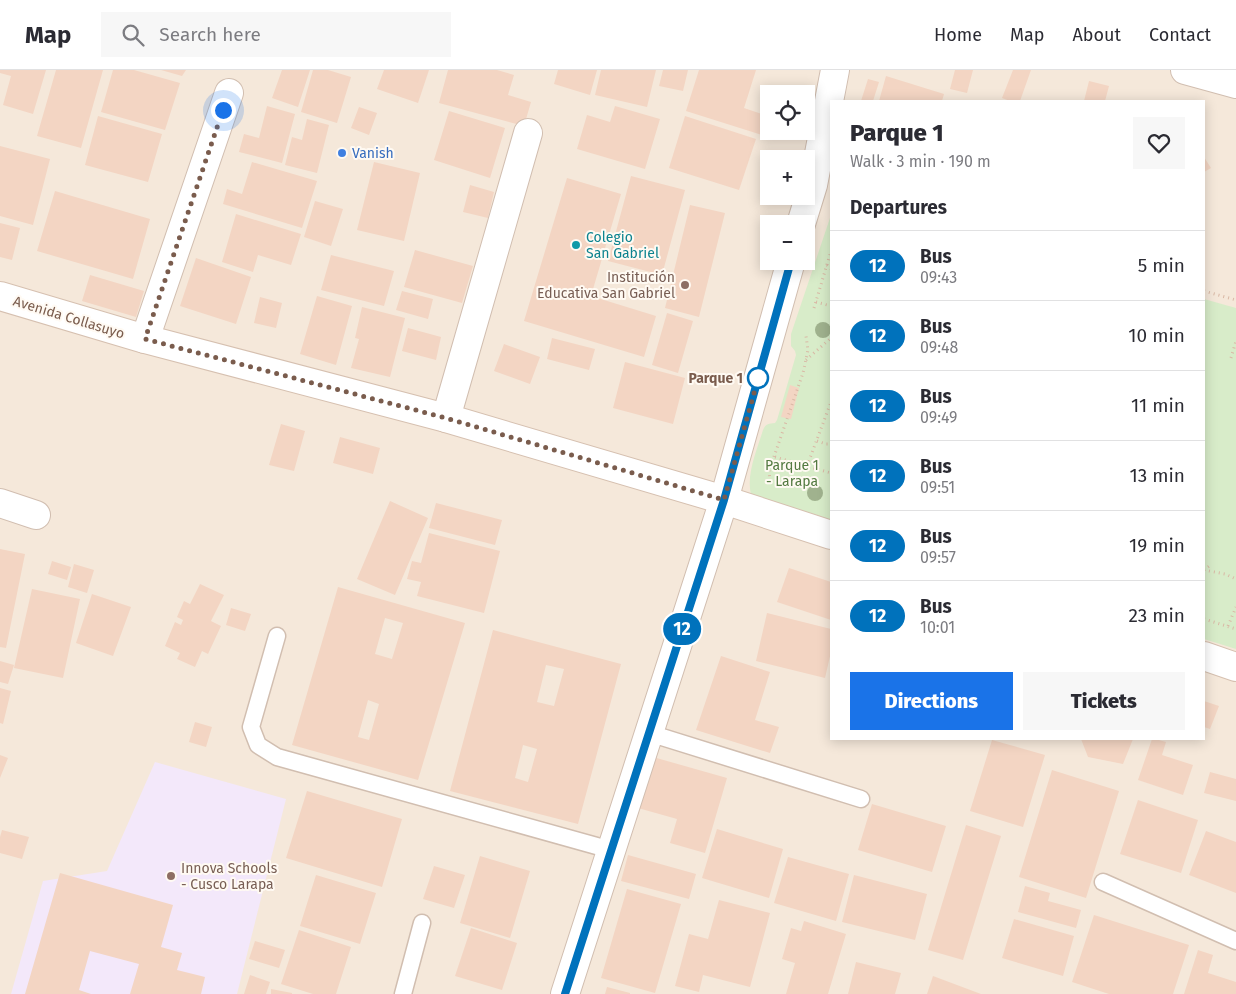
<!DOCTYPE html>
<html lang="en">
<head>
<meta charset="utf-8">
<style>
  body { margin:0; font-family:"Fira Sans",sans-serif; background:#f7f7f7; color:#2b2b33; height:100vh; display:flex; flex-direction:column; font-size:19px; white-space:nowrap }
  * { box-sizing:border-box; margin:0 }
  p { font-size:16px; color:#7c7c81 }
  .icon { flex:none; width:28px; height:28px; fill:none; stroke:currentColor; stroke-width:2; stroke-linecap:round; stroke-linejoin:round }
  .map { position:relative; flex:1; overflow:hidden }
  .panel { position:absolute; left:830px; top:30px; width:375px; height:640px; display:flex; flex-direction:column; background:#fff; border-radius:0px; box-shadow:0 2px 12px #0003 }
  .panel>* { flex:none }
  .badge { padding:0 10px; border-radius:16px; font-size:18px; line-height:32px }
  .buttons { position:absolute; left:760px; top:15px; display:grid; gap:10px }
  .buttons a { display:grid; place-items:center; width:55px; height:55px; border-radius:0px; background:#fff; box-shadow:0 2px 12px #0003; font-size:25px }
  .you { position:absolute; width:25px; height:25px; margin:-12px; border:4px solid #fff; border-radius:50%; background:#1a73e8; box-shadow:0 0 0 8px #1a73e833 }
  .map>.badge { position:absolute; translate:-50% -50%; box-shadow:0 0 0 2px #fff }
  h2 { padding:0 20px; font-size:19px; line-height:45px }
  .round { display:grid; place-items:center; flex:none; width:52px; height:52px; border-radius:0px; background:#f7f7f7 }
  .summary { display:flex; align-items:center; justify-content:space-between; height:85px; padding:0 20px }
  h1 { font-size:24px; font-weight:800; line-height:38px }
  .primary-button { display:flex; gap:10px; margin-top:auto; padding:10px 20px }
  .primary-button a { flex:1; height:58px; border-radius:0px; background:#1a73e8; color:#fff; font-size:20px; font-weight:800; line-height:58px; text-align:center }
  .primary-button a+a { background:#f7f7f7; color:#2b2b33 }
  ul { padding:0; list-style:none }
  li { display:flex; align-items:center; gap:15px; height:70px; padding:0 20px; border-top:1px solid #e1e1e2 }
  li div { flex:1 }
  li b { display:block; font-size:19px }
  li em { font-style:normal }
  li .badge { min-width:55px; font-weight:700; text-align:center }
  header { display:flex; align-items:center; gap:30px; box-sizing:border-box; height:70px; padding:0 25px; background:#fff; border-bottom:1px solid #e1e1e2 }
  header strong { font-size:24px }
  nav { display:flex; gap:28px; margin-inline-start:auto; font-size:18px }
  .search { width:350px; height:45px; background:#f7f7f7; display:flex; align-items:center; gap:12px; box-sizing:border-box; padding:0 18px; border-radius:0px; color:#7c7c81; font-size:19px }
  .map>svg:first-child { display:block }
</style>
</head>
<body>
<header>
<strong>Map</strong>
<div class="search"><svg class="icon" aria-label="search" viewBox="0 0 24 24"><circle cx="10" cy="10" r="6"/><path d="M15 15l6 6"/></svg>Search here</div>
<nav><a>Home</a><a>Map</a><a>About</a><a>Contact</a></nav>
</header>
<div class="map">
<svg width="1236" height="924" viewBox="0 0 1236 924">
  <rect width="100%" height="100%" fill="#fdf6ec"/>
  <path fill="#f5e8da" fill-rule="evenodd" d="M0,0H1236V924H0ZM769,24H806V61H769ZM831,31H1204V669H831ZM769,89H806V126H769ZM769,154H806V191H769Z"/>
  <path fill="#f3e8fa" d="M155,692L286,729L237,924H11L43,811L107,801Z"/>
  <path fill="#d8ecc9" d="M831,145V456L751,425C746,404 757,380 763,360C766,353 769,354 775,353L777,350L796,285L795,281L791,276V264Z
    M1204,229L1236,238V579L1204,569Z"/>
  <path fill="#f3d5c3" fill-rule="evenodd" d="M0,0H46L33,44L3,35L11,6L0,3Z
    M56,0H103L81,78L37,66Z
    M113,0H134L180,13L165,60L101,42Z
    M161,0H186L182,6Z
    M282,0H310L298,37L272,28Z
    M313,0H328L351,7L337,53L301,42Z
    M384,0H429L418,33L377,19Z
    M448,0H497L514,5L508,25L531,32L524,56L439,33Z
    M558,0H597L590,25L554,14Z
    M601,0H656L647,37L595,25Z
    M663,0H688L683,21L659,16Z
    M699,0H756L744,38L768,46L762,65L686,41Z
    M955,0H973L967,23L950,19Z
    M1013,0H1031L1020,31H1010L1002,28Z
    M886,6L944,24L942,31H879Z
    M868,9L879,12L873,31H861Z
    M1089,11L1109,16L1105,31H1084Z
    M267,36L295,44L282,93L239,82L244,64L259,68Z
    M615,36L660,49L645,99L577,79L587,45L610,52Z
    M359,37L377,43L369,65L351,58Z
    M449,41L505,58L490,108L434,90Z
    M98,46L162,64L148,112L85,95Z
    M685,46L756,69L739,120L669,98Z
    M307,49L329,55L317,103L285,95L292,67L302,70Z
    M0,76L50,89L33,155L0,146Z
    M1204,87L1211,98L1204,102Z
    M252,92L317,111L302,158L223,134L227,119L242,124Z
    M374,92L420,103L404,171L357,160Z
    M631,106L685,120L662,205L608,191Z
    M567,108L621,124L591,226L656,246L644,287L524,251Z
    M470,115L494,122L488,148L463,142Z
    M55,121L150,149L133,209L37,181Z
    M315,131L343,139L331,176L304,167Z
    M690,135L725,143L699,247L665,238Z
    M236,144L301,164L291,195L258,185L253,202L222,192Z
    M0,153L20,158L12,190L0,187Z
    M415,180L473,196L462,233L404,217Z
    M331,185L394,201L384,236L321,220Z
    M196,188L251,207L236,254L180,236Z
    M90,205L144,221L136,247L82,231Z
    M402,221L433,229L428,249L396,240Z
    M317,226L352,236L336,295L300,284Z
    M260,227L282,233L276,258L254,253Z
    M362,237L405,248L390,307L351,298L359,269L355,268Z
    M667,243L693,251L678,303L652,295Z
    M408,258L441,267L436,290L402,281Z
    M552,268L595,279L589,300L547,289Z
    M504,274L540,287L530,314L494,301Z
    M625,292L685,308L673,354L613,338Z
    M790,315L799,318L791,349L781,347Z
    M281,354L305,361L294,401L269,395Z
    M340,367L380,378L373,404L333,393Z
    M390,431L428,448L395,525L357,509Z
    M436,433L502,450L495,475L429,458Z
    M429,463L500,481L484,543L417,526L421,512L407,509L412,491L421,493Z
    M0,479L25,484L6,578L0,577Z
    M52,491L71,497L67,510L48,504Z
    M74,494L94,500L87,523L68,517Z
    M789,498L831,512V550L777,532Z
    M200,514L224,525L211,551L221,556L208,584L202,581L195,597L177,589L180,583L165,576L175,552L181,555L183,550L177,547L184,531L190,534Z
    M338,517L465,553L418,710L292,675ZM385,548L403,553L392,589L375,584ZM368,630L379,634L369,670L358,667Z
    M32,519L80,529L63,608L14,598Z
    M92,524L131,537L113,586L76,573Z
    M231,538L251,544L245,561L226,555Z
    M767,543L831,559V582L825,608L756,591Z
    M493,560L621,594L578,754L450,721ZM546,595L564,599L554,636L537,632ZM523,675L537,679L528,712L515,708Z
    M721,586L770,602L755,650L779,657L770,683L696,660Z
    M0,591L14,595L8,614L0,612Z
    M0,618L11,621L3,654L0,653Z
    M1204,631L1219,636L1210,659L1204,657Z
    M195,652L212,657L206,677L189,672Z
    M1081,669H1133L1123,694L1088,687Z
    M1152,669H1155L1166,672L1162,685L1193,695L1183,725L1138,710Z
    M992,670L1045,685L1023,757L970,741Z
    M0,685L8,688L0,708Z
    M653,687L727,708L705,783L670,773L677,749L638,738Z
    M1052,700L1119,721L1086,828L1019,807Z
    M1210,702L1236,709V731L1204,723Z
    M307,721L402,749L382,817L286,788Z
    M1138,730L1198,750L1181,803L1120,784Z
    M872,734L946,756L932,802L858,780Z
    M966,755L1001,766L963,890L928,880Z
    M717,759L783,779L769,828L702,808Z
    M2,760L29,767L22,789L0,783V767Z
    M1206,761L1236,772V823L1189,805Z
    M628,785L696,804L689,829L621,811Z
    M480,786L530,801L510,868L460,853Z
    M788,787L849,804L836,851L774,833Z
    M434,796L465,805L454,838L423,829Z
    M60,803L173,835L161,877L182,883L177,900L205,907L201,924H130L139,894L90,881L79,920L91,924H25Z
    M316,805L376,823L360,874L300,856Z
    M854,805L927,824L915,870L842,852Z
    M1025,816L1050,823L1048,831L1081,840L1076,858L1018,842Z
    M627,819L681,834L655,923L601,908Z
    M719,830L770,843L750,917L703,905L699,922L675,916L689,864L708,869Z
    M1094,845L1189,875L1173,924H1109L1072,912Z
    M1014,849L1074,866L1063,906L1002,888Z
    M804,851L846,864L828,924H786L795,893L782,889L791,858L801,861Z
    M471,858L517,873L502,920L455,906Z
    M299,860L351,877L336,924H313L281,914Z
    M255,871L285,880L279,898L249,889Z
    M1198,880L1213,885L1208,903L1236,912V924H1184Z
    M856,892L901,903L895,924H848Z
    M250,905L270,912L266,924H244Z
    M933,906L981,924H927Z
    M607,917L630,923V924H605Z
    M271,919L292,923V924H271Z"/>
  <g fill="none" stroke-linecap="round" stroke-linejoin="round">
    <defs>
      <path id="lane" d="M277,566L251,657L258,675L277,687L611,780
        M649,663L861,729
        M1103,812L1236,871
        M403,924L422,853"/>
      <path id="street" d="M1185,0L1236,14
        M801,154L813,115L835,0
        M145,269L229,23
        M446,348L528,63
        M0,433L36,445
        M565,924L724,430L791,191"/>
      <path id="secondary" d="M0,226L145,269L446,348L724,430L831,465
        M1204,586L1236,597"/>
    </defs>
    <use href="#lane" stroke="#d1beb0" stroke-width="19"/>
    <use href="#street" stroke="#d1beb0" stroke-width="30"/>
    <use href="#secondary" stroke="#d6c0b0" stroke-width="30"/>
    <path stroke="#d9b8a5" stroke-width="3" stroke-dasharray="1 4" stroke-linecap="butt" d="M827,195L831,199
      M1204,221L1236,230
      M816,232L831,236
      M814,238L831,181
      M1231,288L1236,271
      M806,290L831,268
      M817,371L826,374H831
      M775,387L831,403
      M807,396L831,332
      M770,411L769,401L803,303L808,280L806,266
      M1204,500L1225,504L1236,509
      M1204,500L1212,494
      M1204,549L1236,559
      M1228,556L1236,537"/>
    <use href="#lane" stroke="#fff" stroke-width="16"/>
    <use href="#street" stroke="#fff" stroke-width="28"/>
    <use href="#secondary" stroke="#fff" stroke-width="28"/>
  </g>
  <g fill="#a0b28e">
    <circle cx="823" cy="260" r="8"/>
    <circle cx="815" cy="423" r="8"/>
  </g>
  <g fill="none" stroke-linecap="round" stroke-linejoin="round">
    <defs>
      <path id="line" d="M565,924L724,430L791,191"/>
    </defs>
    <use href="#line" stroke="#fff" stroke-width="11"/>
    <use href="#line" stroke="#0072bc" stroke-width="8"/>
    <path stroke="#7a5c4d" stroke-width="5" stroke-dasharray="0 9" d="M223,40L145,269L446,348L724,430L760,302L758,308"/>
  </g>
  <circle fill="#3f7fe0" stroke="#fffaf3" stroke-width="2" cx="342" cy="83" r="5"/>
  <circle fill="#0f9aa8" stroke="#fffaf3" stroke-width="2" cx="576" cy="175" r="5"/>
  <g fill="#8d6e63" stroke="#fffaf3" stroke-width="2">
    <circle cx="685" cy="215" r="5"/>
    <circle cx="171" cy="806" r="5"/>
  </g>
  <circle fill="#fff" stroke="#0072bc" stroke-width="2.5" cx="758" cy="308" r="10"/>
  <g text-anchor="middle" stroke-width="4" stroke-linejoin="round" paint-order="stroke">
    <g font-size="14" fill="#366cbe" stroke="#fffaf3" text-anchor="start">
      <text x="352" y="88">Vanish</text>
    </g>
    <g font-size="14" fill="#0d838f" stroke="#fffaf3" text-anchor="start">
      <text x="586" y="172">Colegio<tspan x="586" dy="16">San Gabriel</tspan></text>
    </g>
    <g font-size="14" fill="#785e54" stroke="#fffaf3" text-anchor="end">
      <text x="675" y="212">Institución<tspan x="675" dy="16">Educativa San Gabriel</tspan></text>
      <text x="181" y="803" text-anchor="start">Innova Schools<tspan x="181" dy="16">- Cusco Larapa</tspan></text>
    </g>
    <g font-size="14" fill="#7a5c4d" stroke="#fffaf3">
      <text transform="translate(69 247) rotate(17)" y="5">Avenida Collasuyo</text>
    </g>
    <g font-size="14" font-weight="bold" fill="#7a5c4d" stroke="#fffaf3" text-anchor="end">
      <text x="743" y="313">Parque 1</text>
    </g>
    <g font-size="14" fill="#537a41" stroke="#fffaf3">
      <text x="792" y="400">Parque 1<tspan x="792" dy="16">- Larapa</tspan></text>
    </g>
  </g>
</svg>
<div class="buttons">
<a><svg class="icon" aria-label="locate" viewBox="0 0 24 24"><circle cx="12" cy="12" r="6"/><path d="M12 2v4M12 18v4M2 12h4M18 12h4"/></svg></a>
<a>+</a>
<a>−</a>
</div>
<div class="you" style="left:223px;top:40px"></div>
<b class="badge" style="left:682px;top:559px;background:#0072bc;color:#fff">12</b>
<section class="panel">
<div class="summary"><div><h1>Parque 1</h1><p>Walk · 3 min · 190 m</p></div><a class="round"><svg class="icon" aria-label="heart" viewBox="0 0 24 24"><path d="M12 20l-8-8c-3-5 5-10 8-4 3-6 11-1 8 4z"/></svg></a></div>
<h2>Departures</h2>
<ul>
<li><span class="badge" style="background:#0072bc;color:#fff">12</span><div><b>Bus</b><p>09:43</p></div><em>5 min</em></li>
<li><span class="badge" style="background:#0072bc;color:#fff">12</span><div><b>Bus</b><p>09:48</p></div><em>10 min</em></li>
<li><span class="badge" style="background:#0072bc;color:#fff">12</span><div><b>Bus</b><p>09:49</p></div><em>11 min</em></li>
<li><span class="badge" style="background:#0072bc;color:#fff">12</span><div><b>Bus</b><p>09:51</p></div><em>13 min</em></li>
<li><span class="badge" style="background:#0072bc;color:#fff">12</span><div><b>Bus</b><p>09:57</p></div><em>19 min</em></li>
<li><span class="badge" style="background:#0072bc;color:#fff">12</span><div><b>Bus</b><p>10:01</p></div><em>23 min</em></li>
</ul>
<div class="primary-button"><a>Directions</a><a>Tickets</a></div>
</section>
</div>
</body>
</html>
